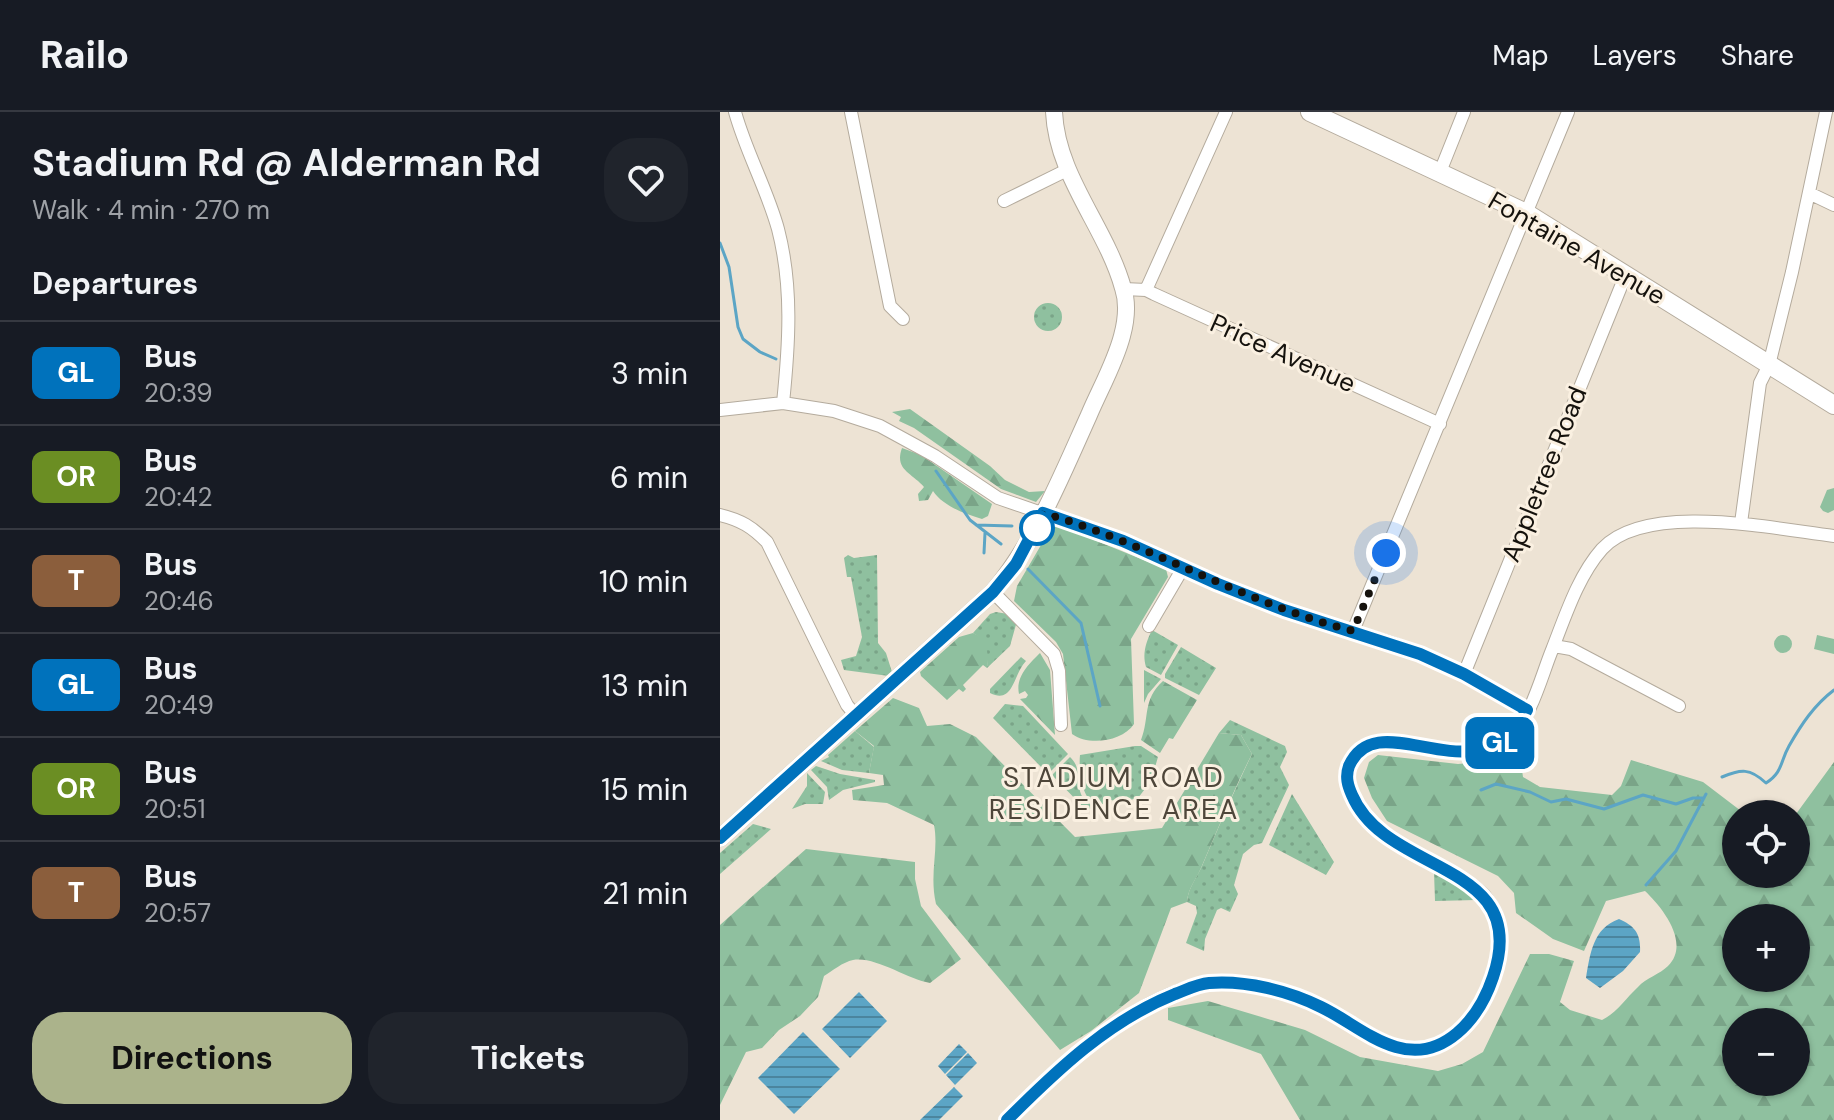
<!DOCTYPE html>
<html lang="en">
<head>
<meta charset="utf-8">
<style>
  body { margin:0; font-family:"DM Sans",sans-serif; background:#20242c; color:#f1f3f6; height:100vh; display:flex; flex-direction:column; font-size:30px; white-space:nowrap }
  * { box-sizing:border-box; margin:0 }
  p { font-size:26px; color:#9ea1a6 }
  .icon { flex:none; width:44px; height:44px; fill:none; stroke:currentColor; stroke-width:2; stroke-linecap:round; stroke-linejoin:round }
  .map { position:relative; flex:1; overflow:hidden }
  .details { display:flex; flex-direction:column; background:#171b24; width:720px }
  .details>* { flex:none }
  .badge { padding:0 16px; border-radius:12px; font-size:28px; line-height:52px }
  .controls { position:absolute; left:1002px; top:688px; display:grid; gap:16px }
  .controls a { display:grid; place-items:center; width:88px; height:88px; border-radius:50%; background:#171b24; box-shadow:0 2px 6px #0004; font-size:40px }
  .you { position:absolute; width:40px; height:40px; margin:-20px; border:6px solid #fff; border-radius:50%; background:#1a73e8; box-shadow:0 0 0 12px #1a73e833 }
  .map>.badge { position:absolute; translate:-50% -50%; box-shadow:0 0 0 4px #fff }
  h2 { padding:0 32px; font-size:30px; line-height:72px }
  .round { display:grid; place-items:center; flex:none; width:84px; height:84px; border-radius:32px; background:#20242c }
  .overview { display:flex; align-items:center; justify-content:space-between; height:136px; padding:0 32px }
  h1 { font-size:38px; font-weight:700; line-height:60px }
  .action { display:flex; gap:16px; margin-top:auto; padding:16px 32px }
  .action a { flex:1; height:92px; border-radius:32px; background:#abb38b; color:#111; font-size:32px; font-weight:700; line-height:92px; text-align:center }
  .action a+a { background:#20242c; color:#f1f3f6 }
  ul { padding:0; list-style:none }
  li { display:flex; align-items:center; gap:24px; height:104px; padding:0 32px; border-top:2px solid #363941 }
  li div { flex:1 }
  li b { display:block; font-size:30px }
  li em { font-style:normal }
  li .badge { min-width:88px; font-weight:700; text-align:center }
  header { display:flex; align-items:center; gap:48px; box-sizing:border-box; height:112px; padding:0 40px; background:#171b24; border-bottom:2px solid #363941 }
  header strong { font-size:38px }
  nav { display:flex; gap:44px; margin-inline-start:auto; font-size:28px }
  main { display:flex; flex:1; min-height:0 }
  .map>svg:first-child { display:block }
</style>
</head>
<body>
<header>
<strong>Railo</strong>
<nav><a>Map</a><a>Layers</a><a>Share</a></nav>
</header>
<main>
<section class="details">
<div class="overview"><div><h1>Stadium Rd @ Alderman Rd</h1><p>Walk · 4 min · 270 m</p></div><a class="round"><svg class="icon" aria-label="heart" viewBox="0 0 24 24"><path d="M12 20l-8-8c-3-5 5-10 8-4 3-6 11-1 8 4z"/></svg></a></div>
<h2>Departures</h2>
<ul>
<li><span class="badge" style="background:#0072bc;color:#fff">GL</span><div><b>Bus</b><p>20:39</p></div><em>3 min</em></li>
<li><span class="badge" style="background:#6b8e23;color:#fff">OR</span><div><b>Bus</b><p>20:42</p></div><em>6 min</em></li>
<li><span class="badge" style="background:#8b5e3c;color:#fff">T</span><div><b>Bus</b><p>20:46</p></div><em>10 min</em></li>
<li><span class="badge" style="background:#0072bc;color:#fff">GL</span><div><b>Bus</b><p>20:49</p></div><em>13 min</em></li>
<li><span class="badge" style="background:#6b8e23;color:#fff">OR</span><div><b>Bus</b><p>20:51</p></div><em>15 min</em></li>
<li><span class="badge" style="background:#8b5e3c;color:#fff">T</span><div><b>Bus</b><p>20:57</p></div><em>21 min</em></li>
</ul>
<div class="action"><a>Directions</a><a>Tickets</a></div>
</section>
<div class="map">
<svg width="1114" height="1008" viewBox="0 0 1114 1008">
  <defs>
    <pattern id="grass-dots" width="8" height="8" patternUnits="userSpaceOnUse" patternTransform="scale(2)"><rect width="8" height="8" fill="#8fc09f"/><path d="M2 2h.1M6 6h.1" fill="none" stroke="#7aa488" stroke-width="1.8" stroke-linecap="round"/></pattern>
    <pattern id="forest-firs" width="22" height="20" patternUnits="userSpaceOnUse" patternTransform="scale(2)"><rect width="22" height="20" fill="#8fc09f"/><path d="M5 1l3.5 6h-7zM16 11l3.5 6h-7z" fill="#7aa488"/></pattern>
    <pattern id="water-rules" width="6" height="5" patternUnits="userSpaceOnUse" patternTransform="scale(2)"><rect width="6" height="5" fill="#5ca5c5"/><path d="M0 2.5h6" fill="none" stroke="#4b859e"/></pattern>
  </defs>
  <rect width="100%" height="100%" fill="#ede3d4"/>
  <path fill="url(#grass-dots)" d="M314 205a14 14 0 1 1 28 0a14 14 0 1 1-28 0Z
    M128,443L134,446L157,443L158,531L166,541L172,560L169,564L124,558L121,548L136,544L142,525L131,465H127L124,446Z
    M276,500L288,502L297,509L290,534L267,556C268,543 265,527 253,521L270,502Z
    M432,518L458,533L441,563L426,555C422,542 426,530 432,518Z
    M461,535L496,556L479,583L445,566V562Z
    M301,545L306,549C293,562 294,593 270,581V577Z
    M424,558L441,567L428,582L424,591Z
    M285,592L303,594L348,642L328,662L273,606Z
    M510,608L565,634L567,640L560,655L569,673L542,731L534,733L523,742L514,773L518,782L510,800L501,796L497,798L485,827L484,839L466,831L477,801L476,794L467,790C468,776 476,767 482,754C498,716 514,679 532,642L521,623L499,621Z
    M135,619L154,635L149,661L122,658L101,649L109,645L108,643Z
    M415,634H421L438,645L431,669L418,686L401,690L391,688C364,707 358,661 360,643Z
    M350,645C368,661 346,687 380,696L365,697L332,663Z
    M96,654L120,662L155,668V670L123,678L109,688L107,675L91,658Z
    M87,661L105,680L103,692H85L72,697L87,674Z
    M572,682L614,750L606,763L549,733Z
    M33,712L51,717L0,762V741Z
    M714,760L739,773L756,788L715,789Z"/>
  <path fill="url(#forest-firs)" fill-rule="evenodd" d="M190,297L270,354L285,368L309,380L325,379L316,390L281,377L194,316L179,309L181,305L172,300Z
    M182,336L201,343L272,392L268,404L262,407C245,402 223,394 213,379L208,388L199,389L198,382L204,375C192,361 174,358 182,336Z
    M337,413L446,457L448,465L411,527L414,612C402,630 368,634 352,622L343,542L336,530L294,489L297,474L331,416Z
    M253,521C269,528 268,540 267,556L263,553L243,573L246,577L243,580L239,577L227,588L201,564L200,560L239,525Z
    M320,541L330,558L335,623L300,587L306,586L308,583L305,579L299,582C295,564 311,550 320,541Z
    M443,569L477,588L453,627L449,626L440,641L421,628C430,605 422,588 443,569Z
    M173,586L199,596L207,614L230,612L256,625L355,725L442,716L499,621L521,623L532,642C513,679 498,717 481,756C476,768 468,776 467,790L451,796L419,881L371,919L340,938L216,792C209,762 219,738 214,713L167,691L133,688L132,678L164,673L163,663L149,661L154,634L135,619Z
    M799,637L803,665L820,675L892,683L901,674L911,648L983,670L1025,702H1016V762H1076V702L1114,650V1008H580L541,942L448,908V896L488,889L585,918L640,945L718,959L742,952L763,940L810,842H829L854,849L840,890L850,898L882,908C898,900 905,887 918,875C926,866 940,862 948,854C971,831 942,795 925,779L886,789L864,839L833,827L796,801L794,781L778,764L667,709L652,686L644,666L649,650L658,643L738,652L771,649ZM1016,806H1076V866H1016ZM1016,910H1076V970H1016Z
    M86,737L195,750V767L201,794L241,847L210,871C187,867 155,844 133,848C123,850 112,859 104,864L98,885L80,904L59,918L42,936L26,940L0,993V813Z"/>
  <path fill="#8fc09f" d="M1114,376V398L1108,401L1103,399L1100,395L1107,378Z
    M1054 532a9 9 0 1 1 18 0a9 9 0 1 1-18 0Z
    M1097,523L1114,527V542L1094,537Z"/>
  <path fill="url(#water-rules)" d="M899,807C915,814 921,822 920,840L903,859L880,876L866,866C870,842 873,816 899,807Z
    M139,880L167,909L130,946L102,917Z
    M83,920L120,957L74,1002L38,966Z
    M239,932L247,940L225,962L218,954Z
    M248,941L257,951L235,973L226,963Z
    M234,975L243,984L219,1008H200Z"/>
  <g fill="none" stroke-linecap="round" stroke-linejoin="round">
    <path stroke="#5ca5c5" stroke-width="3" d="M0,131L9,155L18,215L23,227L40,240L56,247
      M216,359L250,408L281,432
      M256,413L292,414
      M264,441L265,421
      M308,457L361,511L380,594
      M1002,665C1021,657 1030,656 1046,671C1063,660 1060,650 1069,634C1081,613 1094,593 1114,578
      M761,678L776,672L810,680L831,690L846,687L884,697L923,683L956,692L973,686H984
      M926,773L956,739L986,682"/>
    <defs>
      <path id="minor" d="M15,0C26,40 47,77 58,117C73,175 69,233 63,291
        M131,0L170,194L183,207
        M720,60L744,0
        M1089,81L1114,93
        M284,89L349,57
        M404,177L426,178L434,182L720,312
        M426,178L506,0
        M0,298L63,291L114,299L160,314L215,344L278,386L403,429L498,472L580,504L672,531L700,542L744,562L807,598
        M0,403C21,408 32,415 47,430L127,593L136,604
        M1021,411L1040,271L1049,253L1072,160L1106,0
        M273,480L334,542L339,559L341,613
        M429,514L463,456
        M633,519L848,0
        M834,534L851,537L959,594
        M744,562L906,162
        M287,1008C340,955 405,890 481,872C515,864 573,881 604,896C652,920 702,969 749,909C766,888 777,861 778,834C779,817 776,798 765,784C755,773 741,766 728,760C695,742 659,727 638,695C633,687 627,677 627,667C627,660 630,652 634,646C659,614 701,638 733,640C751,641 776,638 790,625C812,604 821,565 832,538C845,505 858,464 882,437C926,389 1055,417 1114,424"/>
      <path id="secondary" d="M0,726L273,480C316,428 341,365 369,303C380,277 395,251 402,224C406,209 408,191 403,176C386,115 337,65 334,0"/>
      <path id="primary" d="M590,0L806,101L1114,293"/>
    </defs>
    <use href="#minor" stroke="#b4ab9d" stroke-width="14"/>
    <use href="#secondary" stroke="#b4ab9d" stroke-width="18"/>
    <use href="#primary" stroke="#b4ab9d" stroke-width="20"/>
    <use href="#minor" stroke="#fff" stroke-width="12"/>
    <use href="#secondary" stroke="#fff" stroke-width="16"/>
    <use href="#primary" stroke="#fff" stroke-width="18"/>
  </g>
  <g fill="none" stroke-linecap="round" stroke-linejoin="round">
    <defs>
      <path id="line" d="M0,726L273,480L296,452L323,401L403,429L498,472L564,498L700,542L744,562L807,598C757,692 659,587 629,654C625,665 628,674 632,683C666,764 813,748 773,865C759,907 724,949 676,935C649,927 626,907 601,895C569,879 526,868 489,871C477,872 466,878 455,882C388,909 337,958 287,1008"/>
    </defs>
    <use href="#line" stroke="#fff" stroke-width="18"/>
    <use href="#line" stroke="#0072bc" stroke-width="12"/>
    <path stroke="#15120d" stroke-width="8" stroke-dasharray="0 14.4" d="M317,416L323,401C430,432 524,491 633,519L666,441"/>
  </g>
  <circle fill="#fff" stroke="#0072bc" stroke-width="4" cx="317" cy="416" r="16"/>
  <g text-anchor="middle" stroke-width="6" stroke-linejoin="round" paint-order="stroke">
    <g font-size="26" fill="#15120d" stroke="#faf0e1">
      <text transform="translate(857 136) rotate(30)" y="9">Fontaine Avenue</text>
      <text transform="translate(563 241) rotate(24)" y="9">Price Avenue</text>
      <text transform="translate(824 362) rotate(-68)" y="9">Appletree Road</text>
    </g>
    <g font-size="28" letter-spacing="2" fill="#4e463a" stroke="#faf0e1">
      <text x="394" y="675">STADIUM ROAD<tspan x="394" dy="32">RESIDENCE AREA</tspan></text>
    </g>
  </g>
</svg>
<div class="controls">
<a><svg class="icon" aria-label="locate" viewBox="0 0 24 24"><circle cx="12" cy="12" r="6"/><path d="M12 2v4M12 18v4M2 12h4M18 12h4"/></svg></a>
<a>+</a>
<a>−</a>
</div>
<div class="you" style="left:666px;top:441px"></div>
<b class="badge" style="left:780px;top:631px;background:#0072bc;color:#fff">GL</b>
</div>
</main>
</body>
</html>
